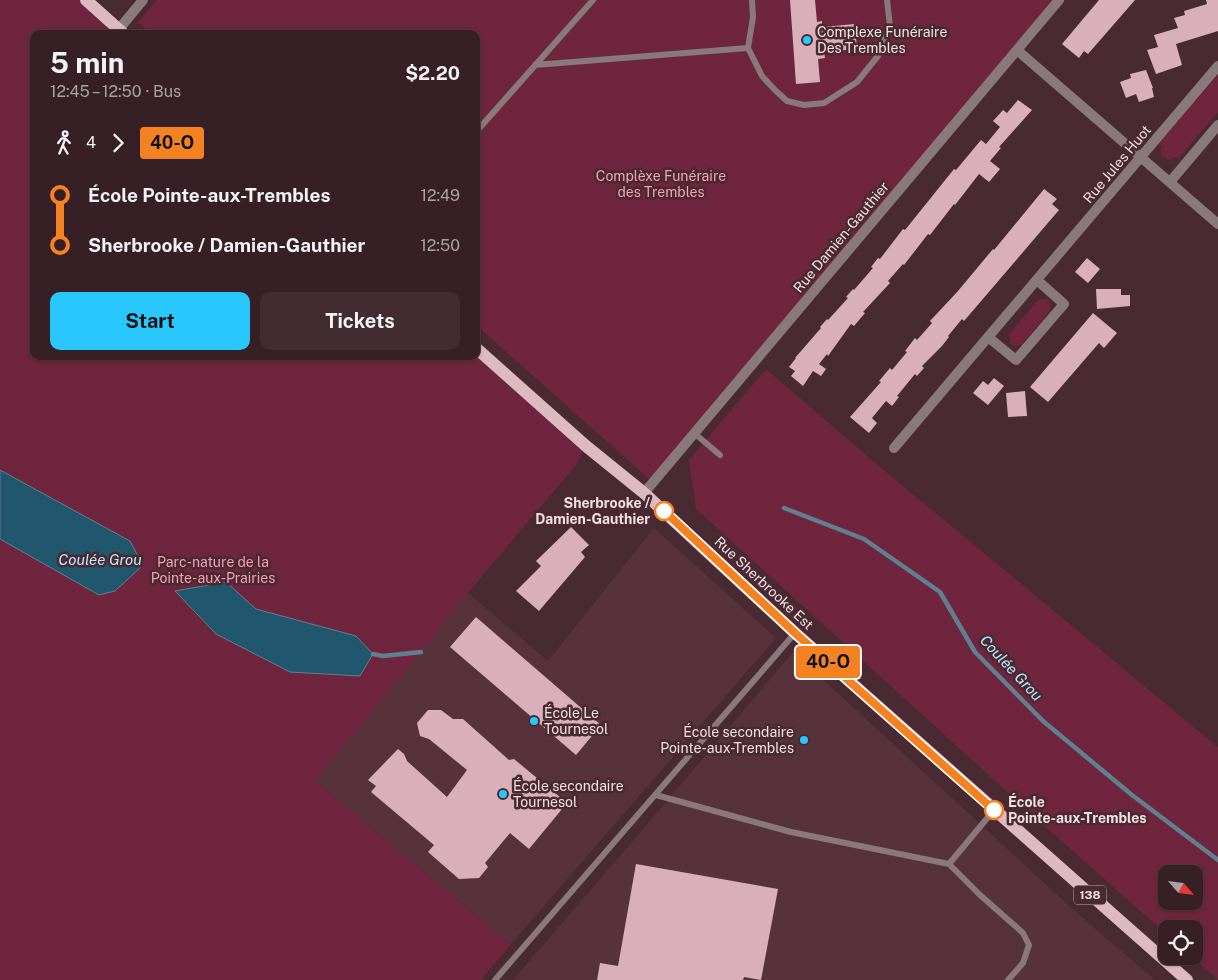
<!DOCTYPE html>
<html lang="en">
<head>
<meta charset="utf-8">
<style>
  body { margin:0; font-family:"Public Sans",sans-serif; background:#422c32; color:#f1f3f6; height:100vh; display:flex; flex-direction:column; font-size:19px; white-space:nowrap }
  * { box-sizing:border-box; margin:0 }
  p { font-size:16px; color:#aaa2a7 }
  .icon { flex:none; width:28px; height:28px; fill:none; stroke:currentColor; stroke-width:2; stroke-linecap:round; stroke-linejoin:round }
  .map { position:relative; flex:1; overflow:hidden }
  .drawer { position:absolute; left:30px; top:30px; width:450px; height:330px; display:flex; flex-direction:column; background:#371f26; border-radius:10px; box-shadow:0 1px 4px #0004,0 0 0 1px #513d43 }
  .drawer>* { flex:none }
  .badge { padding:0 10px; border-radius:4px; font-size:18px; line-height:32px }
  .needle { width:32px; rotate:118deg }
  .fabs { position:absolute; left:1158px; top:865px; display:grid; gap:10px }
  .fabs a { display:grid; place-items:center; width:45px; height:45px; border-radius:10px; background:#371f26; box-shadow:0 1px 4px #0004,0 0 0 1px #513d43; font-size:25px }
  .map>.badge { position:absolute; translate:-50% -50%; box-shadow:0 0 0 2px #fff }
  .legs { display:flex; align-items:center; gap:8px; height:55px; padding:0 20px; font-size:16px }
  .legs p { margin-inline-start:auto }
  .overview { display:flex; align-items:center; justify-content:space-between; height:85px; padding:0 20px }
  h1 { font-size:28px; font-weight:700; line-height:38px }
  .cta { display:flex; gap:10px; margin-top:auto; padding:10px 20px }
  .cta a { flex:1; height:58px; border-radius:10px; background:#28c8ff; color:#111; font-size:20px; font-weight:700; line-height:58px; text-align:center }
  .cta a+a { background:#422c32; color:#f1f3f6 }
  ul { padding:0 20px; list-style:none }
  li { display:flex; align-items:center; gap:18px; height:50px; font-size:19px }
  li i { display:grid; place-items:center; width:8px; height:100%; margin:0 6px; background:currentColor }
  li i::after { content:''; width:12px; height:12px; margin:-6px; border:4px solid; border-radius:50%; background:#371f26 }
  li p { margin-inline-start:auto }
  li:first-child i { background:linear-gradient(#0000 50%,currentColor 0) }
  li:last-child i { background:linear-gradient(currentColor 50%,#0000 0) }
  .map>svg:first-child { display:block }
</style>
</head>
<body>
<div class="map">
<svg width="1218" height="980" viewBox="0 0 1218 980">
  <rect width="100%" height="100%" fill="#492932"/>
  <path fill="#58323b" d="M654,528L776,638L511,944L315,781L468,593L548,661Z
    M793,652L1076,912L1155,980H513L644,828Z"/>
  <path fill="#6f253e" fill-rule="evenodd" d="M0,0H86L124,34H34V356H476L586,446L576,465L468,593L421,652L315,781L511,944L481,980H0Z
    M157,0H1058L650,480L476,325V34H151L138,22Z
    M1218,75V112L1178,159L1175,157L1169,160C1163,158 1158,153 1162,146L1159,144Z
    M1048,298L1051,305L1050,311L1022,344L1015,346L1009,344L1011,341L1009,334L1038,300L1042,299L1045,300Z
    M766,369L879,466L1218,747V980L1192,956H1194V929H1166V934L1038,820L696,509L689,460ZM1166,874H1194V901H1166Z"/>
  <path fill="#21576d" stroke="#608090" d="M0,470L130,541L138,556L141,567L115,591L99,595L0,539Z
    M226,582L256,609L356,636L373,654L360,676L290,672L216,634L175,591Z"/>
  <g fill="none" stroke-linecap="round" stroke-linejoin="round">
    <path stroke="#608090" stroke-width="4.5" d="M784,508L864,539L940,592L975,652L1043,721L1132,795L1218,860
      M373,654L383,656L421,652"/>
  </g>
  <path fill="#d9b0ba" d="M790,0H815L817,22L822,21V27L855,24L857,49L824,52L825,58L818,59L820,82L796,84Z
    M1099,0H1135L1088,54L1084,51L1079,58L1062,44Z
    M1206,0H1218V31L1176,44L1182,65L1156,74L1147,50L1158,47L1154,35L1178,28L1174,18L1185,15L1184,11L1207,4Z
    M1146,70L1153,88H1152L1154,97L1139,102L1136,94L1126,98L1120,82L1131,78L1130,74Z
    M1018,100L1032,110L999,147L1001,148L990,161L1000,169L989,182L979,174L955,205L954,204L930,235L928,234L904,265L903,264L888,281L890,283L863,312L865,313L854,326L851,324L828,356L827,354L819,364L826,369L821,376L813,371L803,386L791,376L795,371L789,367L796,358H795L821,328L820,327L827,319L828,320L848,298L846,297L853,289L854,290L873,268L871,267L878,258L880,259L903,229L905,230L954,169L956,170L981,140L986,144L1000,127L993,121L1003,110L1007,113Z
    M1044,189L1057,199L1052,204L1059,210L964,321L962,319L948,336L949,337L942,346L922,366L924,368L917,376L915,374L897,396L899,397L892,406L886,401L872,418L877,423L869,433L850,417L881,382L879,381L890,368L892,370L907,352L905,351L915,338L917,340L932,323L930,321L958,291L993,249L994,250Z
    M1087,258L1100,269L1088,283L1075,272Z
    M1096,289H1121V295H1130V306L1097,309Z
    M1093,313L1117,333L1104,348L1099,343L1048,402L1030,387Z
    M994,378L1004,386L988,405L973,393L983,381L988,385Z
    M1025,391L1027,416L1008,417L1006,393Z
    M571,527L589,545L581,552L585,557L539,611L516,591L541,566L536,561Z
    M476,617L601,725L576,755L450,647Z
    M428,710H441L453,719H463L509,760L514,759L567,803L529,849L510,833L485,863L488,867L479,878L459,879L428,852L434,845L371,792L376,786L368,780L398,749L404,754L407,761L447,797L467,770L429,739L420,736L417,723Z
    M636,864L778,889L761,980L744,977L743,980H597L600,963L618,966Z"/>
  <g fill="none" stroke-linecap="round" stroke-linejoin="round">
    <path stroke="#89787c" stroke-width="6" d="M752,0L753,17L748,48L762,76L775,90L787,101L804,105L824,103L857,82L878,56L890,26L887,0
      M535,65L748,48
      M476,132L593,0
      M694,433L720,455
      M656,795L791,832L949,864L980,895L1023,933L1029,945L1023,963L1008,980
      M949,864L994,810
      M495,980L795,633"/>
    <path stroke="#89787c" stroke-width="10" d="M119,29L143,0
      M1017,50L1218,224
      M1170,182L1218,125
      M988,337L1016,360L1064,304L1037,280
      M894,448L1218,66
      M644,493L1059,0"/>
    <path stroke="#ddbac2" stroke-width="12" d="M86,0L124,34
      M476,348L586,446L644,493L795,633L1187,980"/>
  </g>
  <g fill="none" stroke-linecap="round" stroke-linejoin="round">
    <defs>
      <path id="line-1" d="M664,511L795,633L994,810"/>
    </defs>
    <use href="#line-1" stroke="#fff" stroke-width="11"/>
    <use href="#line-1" stroke="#f58220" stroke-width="8"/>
  </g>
  <g fill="#28c8ff" stroke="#492932" stroke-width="2">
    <circle cx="807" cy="40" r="5"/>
    <circle cx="534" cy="721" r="5"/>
    <circle cx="804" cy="740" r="5"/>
    <circle cx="503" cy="794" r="5"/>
  </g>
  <g fill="#fff" stroke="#f58220" stroke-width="2.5">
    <circle cx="664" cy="511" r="9"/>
    <circle cx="994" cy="810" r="9"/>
  </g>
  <g text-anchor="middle" stroke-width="5" stroke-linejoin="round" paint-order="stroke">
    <rect fill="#492932" stroke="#c1a8ae" stroke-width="1" x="1074" y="885.5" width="32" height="19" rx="4"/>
    <g font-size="12" font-weight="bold" fill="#f4dfe3">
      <text x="1090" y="899">138</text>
    </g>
    <g font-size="14" fill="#f4dfe3" stroke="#492932" text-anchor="start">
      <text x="817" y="37">Complexe Funéraire<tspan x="817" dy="16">Des Trembles</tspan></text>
      <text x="544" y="718">École Le<tspan x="544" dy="16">Tournesol</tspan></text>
      <text x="794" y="737" text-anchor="end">École secondaire<tspan x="794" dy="16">Pointe-aux-Trembles</tspan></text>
      <text x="513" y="791">École secondaire<tspan x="513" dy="16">Tournesol</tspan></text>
    </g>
    <g font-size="14" fill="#f4dfe3" stroke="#492932">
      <text transform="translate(1117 164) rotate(-50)" y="5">Rue Jules Huot</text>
      <text transform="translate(841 237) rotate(-50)" y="5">Rue Damien-Gauthier</text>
      <text transform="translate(764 583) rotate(43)" y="5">Rue Sherbrooke Est</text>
    </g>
    <g font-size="14" fill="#fb9fb7" stroke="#492932">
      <text x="661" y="181">Complèxe Funéraire<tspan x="661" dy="16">des Trembles</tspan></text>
      <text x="213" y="567">Parc-nature de la<tspan x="213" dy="16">Pointe-aux-Prairies</tspan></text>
    </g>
    <g font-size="14" font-weight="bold" fill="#f4dfe3" stroke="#492932" text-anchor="end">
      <text x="650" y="508">Sherbrooke /<tspan x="650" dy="16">Damien-Gauthier</tspan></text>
      <text x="1008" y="807" text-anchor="start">École<tspan x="1008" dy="16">Pointe-aux-Trembles</tspan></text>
    </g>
    <g font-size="15" font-style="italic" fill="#bae9ff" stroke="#492932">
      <text x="100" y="565">Coulée Grou</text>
      <text transform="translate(1011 668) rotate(47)" y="5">Coulée Grou</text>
    </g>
  </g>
</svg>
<div class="fabs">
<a><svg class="needle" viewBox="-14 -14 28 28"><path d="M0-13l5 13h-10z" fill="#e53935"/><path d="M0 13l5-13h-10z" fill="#aaa2a7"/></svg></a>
<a><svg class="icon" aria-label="locate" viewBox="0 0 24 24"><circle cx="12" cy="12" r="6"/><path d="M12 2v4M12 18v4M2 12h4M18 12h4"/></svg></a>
</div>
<b class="badge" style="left:828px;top:662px;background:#f58220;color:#111">40-O</b>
<section class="drawer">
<div class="overview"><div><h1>5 min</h1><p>12:45 – 12:50 · Bus</p></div><b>$2.20</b></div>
<div class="legs"><svg class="icon" aria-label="walk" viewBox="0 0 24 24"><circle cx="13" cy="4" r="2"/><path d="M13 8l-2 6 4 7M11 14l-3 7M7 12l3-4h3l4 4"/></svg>4<svg class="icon" aria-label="forward" viewBox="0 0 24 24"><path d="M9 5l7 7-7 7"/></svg><b class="badge" style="background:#f58220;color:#111">40-O</b></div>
<ul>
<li><i style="color:#f58220"></i><b>École Pointe-aux-Trembles</b><p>12:49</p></li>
<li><i style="color:#f58220"></i><b>Sherbrooke / Damien-Gauthier</b><p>12:50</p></li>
</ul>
<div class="cta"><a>Start</a><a>Tickets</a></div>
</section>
</div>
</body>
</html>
